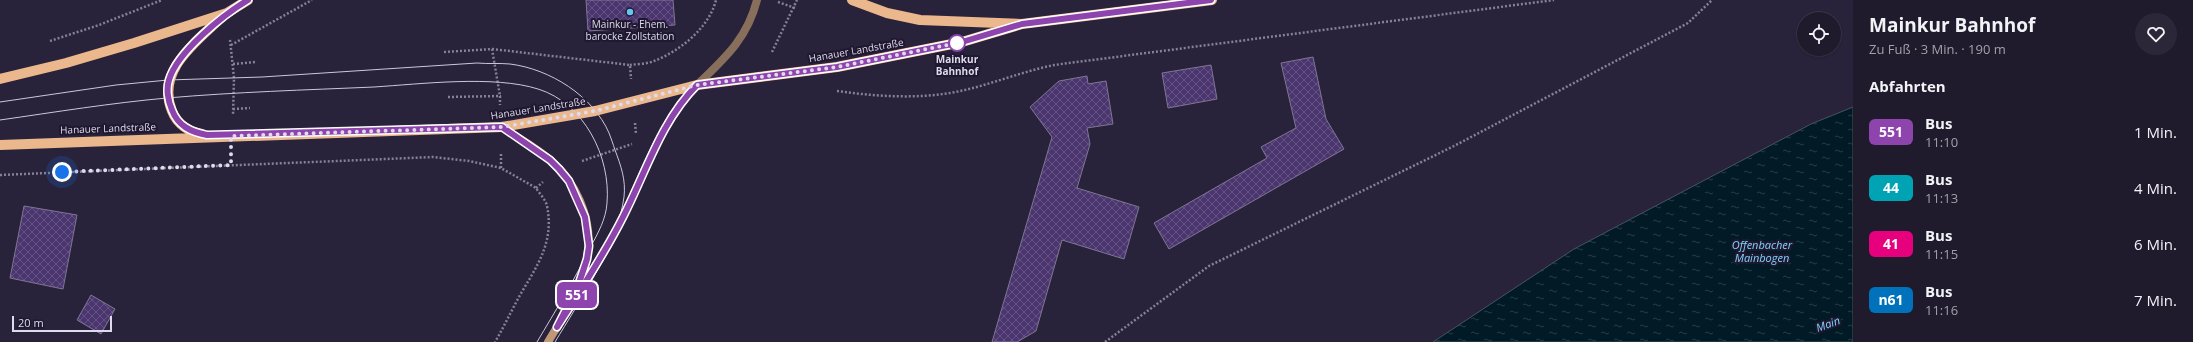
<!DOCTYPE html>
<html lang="de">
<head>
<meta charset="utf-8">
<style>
  body { margin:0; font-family:"Open Sans",sans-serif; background:#2c2738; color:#f1f3f6; height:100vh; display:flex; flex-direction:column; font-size:15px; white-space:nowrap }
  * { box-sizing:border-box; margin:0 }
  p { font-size:13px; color:#a1a1a9 }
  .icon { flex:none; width:22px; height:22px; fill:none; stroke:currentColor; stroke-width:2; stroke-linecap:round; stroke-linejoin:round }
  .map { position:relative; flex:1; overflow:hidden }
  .side { display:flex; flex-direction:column; background:#1f1a2c; width:340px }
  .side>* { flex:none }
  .badge { padding:0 8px; border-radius:6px; font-size:14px; line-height:26px }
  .tools { position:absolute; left:1797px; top:12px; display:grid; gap:8px }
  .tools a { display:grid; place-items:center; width:44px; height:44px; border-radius:50%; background:#1f1a2c; box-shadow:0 1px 3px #0004,0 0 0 1px #3c3848; font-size:20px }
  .scale { position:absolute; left:12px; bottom:10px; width:100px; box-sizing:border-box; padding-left:4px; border:2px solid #dfdbec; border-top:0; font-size:11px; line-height:14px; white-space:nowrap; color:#dfdbec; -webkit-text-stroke:3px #201830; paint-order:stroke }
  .you { position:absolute; width:20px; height:20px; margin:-10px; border:3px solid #fff; border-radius:50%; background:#1a73e8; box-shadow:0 0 0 6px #1a73e833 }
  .map>.badge { position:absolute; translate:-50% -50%; box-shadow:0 0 0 2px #fff }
  h2 { padding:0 16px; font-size:15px; line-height:36px }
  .round { display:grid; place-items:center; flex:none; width:42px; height:42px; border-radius:21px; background:#2c2738 }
  .overview { display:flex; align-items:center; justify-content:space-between; height:68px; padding:0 16px }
  h1 { font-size:19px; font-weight:700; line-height:30px }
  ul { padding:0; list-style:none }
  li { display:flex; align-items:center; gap:12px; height:56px; padding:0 16px }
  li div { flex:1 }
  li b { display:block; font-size:15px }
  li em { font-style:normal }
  li .badge { min-width:44px; font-weight:700; text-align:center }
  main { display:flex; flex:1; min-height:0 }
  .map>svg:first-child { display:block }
</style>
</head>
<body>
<main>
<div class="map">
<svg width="1853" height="342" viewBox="0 0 1853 342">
  <defs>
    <pattern id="water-ripples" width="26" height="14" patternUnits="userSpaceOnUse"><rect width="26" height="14" fill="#011a25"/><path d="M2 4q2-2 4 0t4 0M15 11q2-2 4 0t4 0" fill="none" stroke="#263b45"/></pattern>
    <pattern id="building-cross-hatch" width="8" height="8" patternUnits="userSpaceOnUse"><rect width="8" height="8" fill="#4a356e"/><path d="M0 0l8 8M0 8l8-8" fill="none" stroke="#645283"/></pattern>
  </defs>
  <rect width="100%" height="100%" fill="#29223b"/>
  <path fill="url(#water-ripples)" stroke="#445461" d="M1853,107V342H1433L1574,249L1811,124Z"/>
  <path fill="url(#building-cross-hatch)" stroke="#7f7694" d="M586,0H673L675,25L588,31Z
    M1313,57L1326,119L1344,149L1169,249L1154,223L1267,158L1261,147L1296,128L1281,63Z
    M1211,65L1217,99L1168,108L1162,73Z
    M1087,76L1088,84L1106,81L1113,124L1087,128L1090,144L1077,188L1139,207L1124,259L1062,240L1036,331L1017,342H992L1052,137L1030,107L1059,81Z
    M24,206L77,215L63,289L10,278Z
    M91,295L115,309L101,334L77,320Z"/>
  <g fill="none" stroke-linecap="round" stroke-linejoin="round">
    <path stroke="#868196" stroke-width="2.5" stroke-dasharray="2 2" stroke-linecap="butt" d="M778,2L795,8
      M230,40L234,78L233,115
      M50,41L99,25L162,0
      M231,45L312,0
      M492,49L630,65L631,79
      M444,52L492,49L500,96
      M772,52L797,0
      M233,64L256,62
      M630,65C637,64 647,64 654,61C680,51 709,28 716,0
      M837,91C881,97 926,100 969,89C997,82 1025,71 1054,65L1554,0
      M448,97L500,96V105
      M233,109L250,108
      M635,123L636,134
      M582,161L632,144
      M501,168V152
      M0,175L433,157L469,161L501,168L536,188C539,193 546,200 547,206C554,240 539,263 523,290C513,307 505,325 495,342
      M536,188L543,182
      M1105,342L1209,266L1454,146L1688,23L1712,0"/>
    <path stroke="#886f5b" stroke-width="8" d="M697,85C725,58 747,39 757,0"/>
    <path stroke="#bf9878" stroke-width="8" d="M502,127C518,138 536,147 550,160C575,180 592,218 588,250C587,263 583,275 578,286
      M548,342C573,300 602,261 623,217C645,173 661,121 697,85"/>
    <path stroke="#ebb78d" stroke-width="10" d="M852,0L887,13L920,20L1022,24L1212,0
      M0,79L66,63L134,43L227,13L248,0
      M202,134C189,132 177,124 172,111C155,69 199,40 225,14
      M0,145L502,127L595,111L697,85L837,67L962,42L1022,24"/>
    <path stroke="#ccc7d9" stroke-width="1" d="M0,102L116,85L168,80L262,77L477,63C488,64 500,63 510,64C550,69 593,96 609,133C611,138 613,144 615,150C621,166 626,180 624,197C618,244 579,302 555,342
      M0,120C56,112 111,103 167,98C236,92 305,90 374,87C421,84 494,75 538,89C584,103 611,157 607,203C606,219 598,233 591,246C575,279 556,310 537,342"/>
  </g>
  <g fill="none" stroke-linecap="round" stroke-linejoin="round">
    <defs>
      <path id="line" d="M248,0C223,15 177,52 169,80C166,89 168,101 172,110C178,126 191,132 207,135L502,127L550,160L559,169L569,181L585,217L589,246L587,259L578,286L557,327C580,291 604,255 623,217C646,172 661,121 697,85L837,67L962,42L1022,24L1211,0"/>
    </defs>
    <use href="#line" stroke="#fff" stroke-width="9"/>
    <use href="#line" stroke="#8e44ad" stroke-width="6"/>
    <path stroke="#dfdbec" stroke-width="4" stroke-dasharray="0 7.2" d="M62,172L231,165V136L502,127L595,111L697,85L837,67L962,42L957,43"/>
  </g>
  <circle fill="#68c4f0" stroke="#201830" stroke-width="1.5" cx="630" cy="12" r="4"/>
  <circle fill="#fff" stroke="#8e44ad" stroke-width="2" cx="957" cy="43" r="8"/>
  <g text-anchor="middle" stroke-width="4" stroke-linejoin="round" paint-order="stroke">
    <g font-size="10" fill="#dfdbec" stroke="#201830">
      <text x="630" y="28">Mainkur - Ehem.<tspan x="630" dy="12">barocke Zollstation</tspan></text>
    </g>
    <g font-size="10" fill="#dfdbec" stroke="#201830">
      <text transform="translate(856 50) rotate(-10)" y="4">Hanauer Landstraße</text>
      <text transform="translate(538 108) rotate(-9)" y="4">Hanauer Landstraße</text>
      <text transform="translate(108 128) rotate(-2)" y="4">Hanauer Landstraße</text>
    </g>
    <g font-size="10" font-weight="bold" fill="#dfdbec" stroke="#201830">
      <text x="957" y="63">Mainkur<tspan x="957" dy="12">Bahnhof</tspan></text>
    </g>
    <g font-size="11" font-style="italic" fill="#7dd6fc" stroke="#201830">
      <text x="1762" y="249">Offenbacher<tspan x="1762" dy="13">Mainbogen</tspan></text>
      <text transform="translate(1828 324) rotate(-20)" y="4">Main</text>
    </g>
  </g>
</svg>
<div class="tools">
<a><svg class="icon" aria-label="locate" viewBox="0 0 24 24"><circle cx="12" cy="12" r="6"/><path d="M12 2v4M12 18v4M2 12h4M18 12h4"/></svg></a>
</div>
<div class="scale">20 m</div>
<div class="you" style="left:62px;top:172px"></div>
<b class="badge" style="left:577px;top:295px;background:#8e44ad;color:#fff">551</b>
</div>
<section class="side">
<div class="overview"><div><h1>Mainkur Bahnhof</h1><p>Zu Fuß · 3 Min. · 190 m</p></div><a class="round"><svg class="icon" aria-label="heart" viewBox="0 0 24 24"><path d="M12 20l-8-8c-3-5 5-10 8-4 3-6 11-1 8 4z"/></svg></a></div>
<h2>Abfahrten</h2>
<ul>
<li><span class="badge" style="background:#8e44ad;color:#fff">551</span><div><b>Bus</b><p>11:10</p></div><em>1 Min.</em></li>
<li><span class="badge" style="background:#00a3b4;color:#fff">44</span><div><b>Bus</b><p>11:13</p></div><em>4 Min.</em></li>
<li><span class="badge" style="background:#e6007e;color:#fff">41</span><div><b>Bus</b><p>11:15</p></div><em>6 Min.</em></li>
<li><span class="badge" style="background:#0072bc;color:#fff">n61</span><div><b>Bus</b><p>11:16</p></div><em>7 Min.</em></li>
</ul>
</section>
</main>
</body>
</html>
